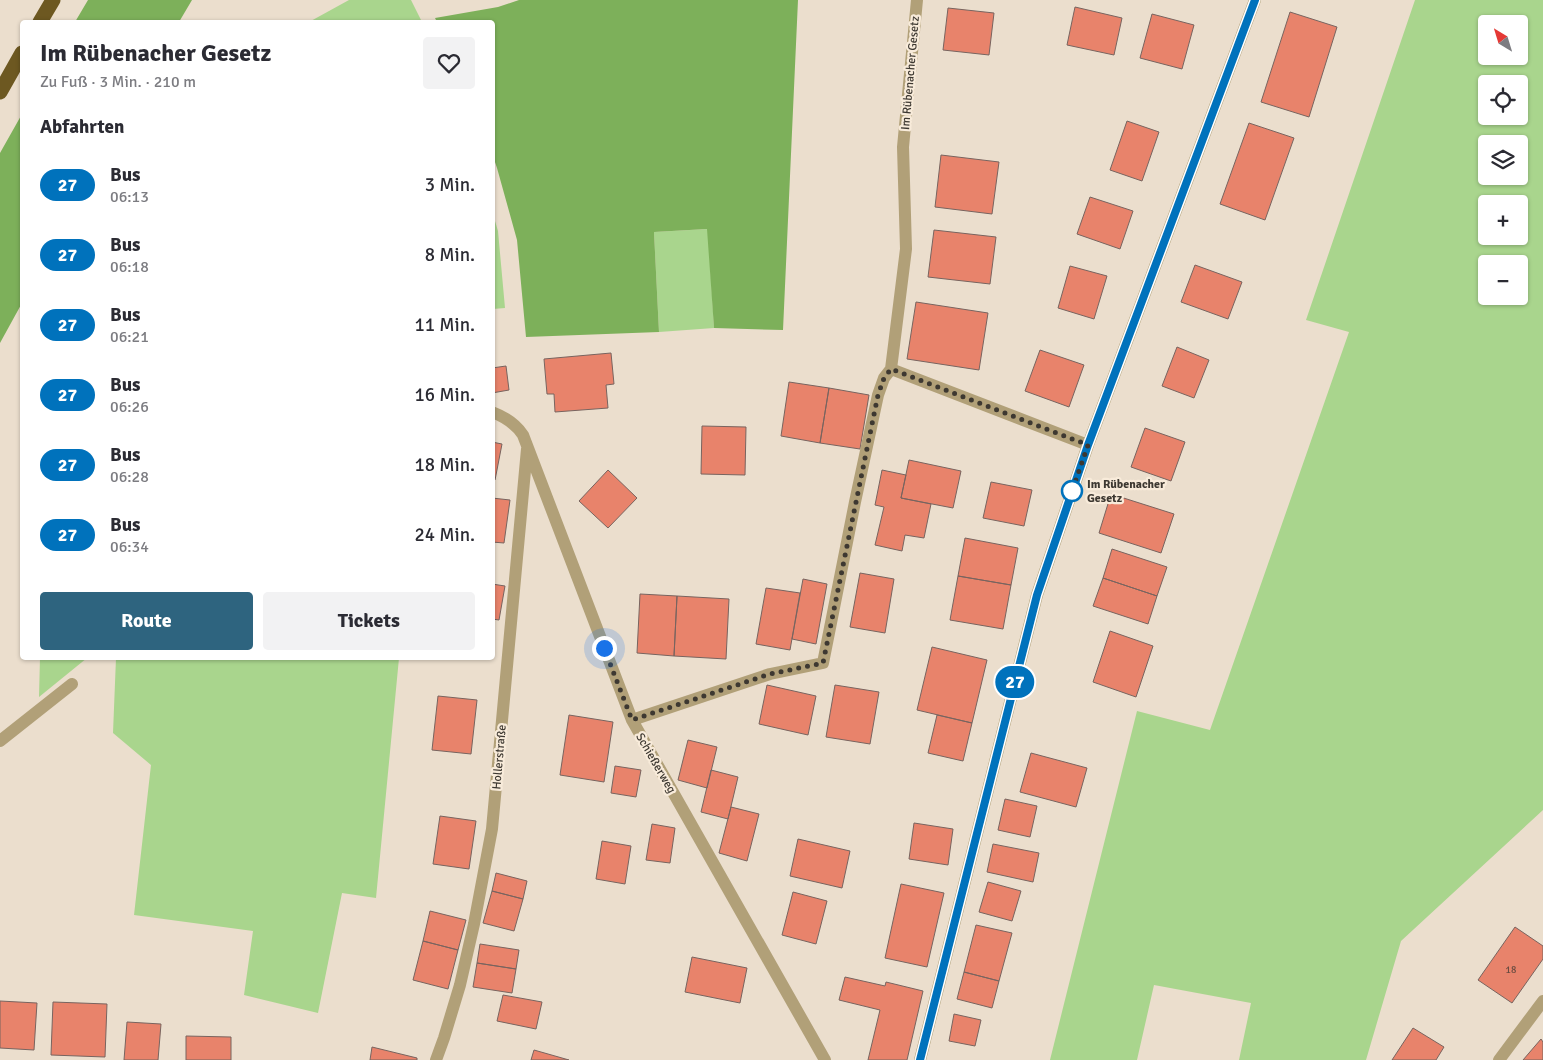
<!DOCTYPE html>
<html lang="de">
<head>
<meta charset="utf-8">
<style>
  body { margin:0; font-family:Signika,sans-serif; background:#f2f2f3; color:#2b2b33; height:100vh; display:flex; flex-direction:column; font-size:19px; white-space:nowrap }
  * { box-sizing:border-box; margin:0 }
  p { font-size:16px; color:#7c7c81 }
  .icon { flex:none; width:28px; height:28px; fill:none; stroke:currentColor; stroke-width:2; stroke-linecap:round; stroke-linejoin:round }
  .map { position:relative; flex:1; overflow:hidden }
  .drawer { position:absolute; left:20px; top:20px; width:475px; height:640px; display:flex; flex-direction:column; background:#fff; border-radius:5px; box-shadow:0 1px 4px #0004 }
  .drawer>* { flex:none }
  .badge { padding:0 10px; border-radius:16px; font-size:18px; line-height:32px }
  .needle { width:32px; rotate:322deg }
  .controls { position:absolute; left:1478px; top:15px; display:grid; gap:10px }
  .controls a { display:grid; place-items:center; width:50px; height:50px; border-radius:5px; background:#fff; box-shadow:0 1px 4px #0004; font-size:25px }
  .you { position:absolute; width:25px; height:25px; margin:-12px; border:4px solid #fff; border-radius:50%; background:#1a73e8; box-shadow:0 0 0 8px #1a73e833 }
  .map>.badge { position:absolute; translate:-50% -50%; box-shadow:0 0 0 2px #fff }
  h2 { padding:0 20px; font-size:19px; line-height:45px }
  .round { display:grid; place-items:center; flex:none; width:52px; height:52px; border-radius:5px; background:#f2f2f3 }
  .summary { display:flex; align-items:center; justify-content:space-between; height:85px; padding:0 20px }
  h1 { font-size:24px; font-weight:800; line-height:38px }
  .cta { display:flex; gap:10px; margin-top:auto; padding:10px 20px }
  .cta a { flex:1; height:58px; border-radius:5px; background:#2e647f; color:#fff; font-size:20px; font-weight:800; line-height:58px; text-align:center }
  .cta a+a { background:#f2f2f3; color:#2b2b33 }
  ul { padding:0; list-style:none }
  li { display:flex; align-items:center; gap:15px; height:70px; padding:0 20px }
  li div { flex:1 }
  li b { display:block; font-size:19px }
  li em { font-style:normal }
  li .badge { min-width:55px; font-weight:700; text-align:center }
  .map>svg:first-child { display:block }
</style>
</head>
<body>
<div class="map">
<svg width="1543" height="1060" viewBox="0 0 1543 1060">
  <rect width="100%" height="100%" fill="#ebdecd"/>
  <path fill="#a9d58d" fill-rule="evenodd" d="M349,0H411L422,22H309Z
    M1415,0H1543V810L1401,941L1366,1060H1239L1251,1003L1154,985L1137,1060H1050L1137,711L1210,730L1349,332L1306,320ZM1486,24H1519V56H1486ZM1486,84H1519V116H1486ZM1486,144H1519V176H1486ZM1486,204H1519V236H1486ZM1486,264H1519V296H1486Z
    M492,211L498,231L505,308L493,309Z
    M708,229L714,328L659,332L654,232Z
    M40,658H87L39,697Z
    M116,658H399L376,898L342,893L318,1013L244,995L253,931L134,915L151,765L113,733Z"/>
  <path fill="#7db05a" d="M88,0H192L179,22H75Z
    M519,0H798L783,330L714,328L707,229L654,232L659,332L526,337L517,240L497,168L493,156L492,22H437L435,18L498,7Z
    M22,114V303L0,343V153Z"/>
  <path fill="#e8836b" stroke="#78645f" d="M1075,7L1122,18L1114,55L1067,45Z
    M948,8L994,13L989,55L943,50Z
    M1290,12L1337,27L1309,117L1261,102Z
    M1152,14L1194,25L1182,69L1140,58Z
    M1127,121L1159,132L1142,181L1110,170Z
    M1249,123L1294,138L1265,220L1220,204Z
    M941,155L999,162L992,214L935,207Z
    M1090,197L1133,211L1120,249L1077,234Z
    M934,230L996,237L990,284L928,277Z
    M1195,265L1242,282L1228,319L1181,302Z
    M1070,266L1107,276L1094,319L1058,308Z
    M916,302L988,313L979,370L907,359Z
    M1177,347L1209,360L1194,398L1162,386Z
    M1040,350L1084,365L1069,407L1025,391Z
    M611,353L614,384L606,385L608,408L555,412L554,394H547L544,359Z
    M506,366L509,390L492,393V368Z
    M789,382L829,388L820,443L781,436Z
    M829,388L869,395L860,449L820,443Z
    M702,426L746,427L745,475L701,474Z
    M1145,428L1185,442L1171,481L1131,467Z
    M492,442L502,444L495,480H492Z
    M909,460L961,471L953,508L901,498Z
    M608,470L637,498L608,528L579,501Z
    M882,470L906,475L901,498L931,504L924,538L905,535L902,551L875,545L884,507L875,505Z
    M991,482L1032,490L1024,526L983,518Z
    M1111,494L1174,514L1161,553L1099,533Z
    M492,498L510,500L504,543L492,542Z
    M965,538L1018,548L1011,585L958,576Z
    M1112,549L1167,567L1157,596L1103,578Z
    M860,573L894,579L885,633L850,627Z
    M958,576L1011,585L1003,629L950,620Z
    M1103,578L1157,596L1148,624L1093,606Z
    M803,579L827,584L816,644L792,639Z
    M492,584L505,586L499,620L492,619Z
    M766,588L800,593L790,650L756,644Z
    M640,594L677,596L674,656L637,653Z
    M677,596L729,599L726,659L674,656Z
    M1110,631L1153,646L1136,697L1093,682Z
    M932,647L987,660L972,723L917,710Z
    M767,685L816,696L808,735L759,724Z
    M835,685L879,692L870,744L826,737Z
    M438,696L477,700L471,754L432,750Z
    M569,715L613,722L604,782L560,775Z
    M937,715L972,723L963,761L928,753Z
    M688,740L717,747L707,788L678,780Z
    M1031,753L1087,768L1076,807L1020,792Z
    M615,766L641,770L636,797L611,793Z
    M711,770L738,777L728,819L701,812Z
    M1005,799L1037,806L1030,837L998,830Z
    M731,807L759,814L747,861L719,853Z
    M440,816L476,821L469,869L433,864Z
    M914,823L953,829L948,865L909,859Z
    M652,824L675,828L670,863L646,860Z
    M798,839L850,851L842,888L790,876Z
    M602,841L631,846L625,884L596,879Z
    M993,844L1039,853L1033,882L987,872Z
    M496,873L527,881L523,899L492,891Z
    M988,882L1021,891L1012,921L979,912Z
    M901,884L944,893L927,967L885,958Z
    M492,891L523,899L514,931L483,923Z
    M793,892L827,901L816,944L782,935Z
    M430,911L466,920L458,950L423,941Z
    M976,925L1012,933L999,981L964,972Z
    M1515,927L1543,946V959L1512,1003L1478,980Z
    M423,941L458,950L448,989L413,980Z
    M480,944L519,950L516,969L477,963Z
    M692,957L747,968L740,1003L685,992Z
    M477,963L516,969L512,993L473,987Z
    M964,972L999,981L992,1008L957,999Z
    M845,977L885,986L886,982L923,991L907,1060H868L880,1010L839,1000Z
    M503,995L542,1002L536,1029L497,1021Z
    M0,1001L37,1003L34,1050L0,1048Z
    M53,1002L107,1004L105,1057L51,1055Z
    M954,1014L981,1020L975,1046L949,1041Z
    M127,1022L161,1024L158,1060H124Z
    M1413,1028L1444,1047L1436,1060H1392Z
    M186,1036L231,1037V1060H186Z
    M1541,1039L1543,1042V1060H1523Z
    M372,1047L417,1058V1060H370Z
    M534,1050L569,1060H531Z"/>
  <g fill="none" stroke-linecap="round" stroke-linejoin="round">
    <path stroke="#b1a078" stroke-width="12" d="M891,369L1088,445
      M492,412C505,417 515,423 523,435L632,720L825,1060
      M632,720L770,674L823,663L855,502L878,395L884,378L891,369L906,249L903,147L917,0
      M0,741L72,684
      M436,1060L444,1038L460,985L474,924L492,829L527,449
      M920,1060L1037,595L1088,445L1255,0
      M1499,1060L1543,1001"/>
    <path stroke="#6d5821" stroke-width="15" d="M40,22L53,0
      M0,92L22,53"/>
  </g>
  <g fill="none" stroke-linecap="round" stroke-linejoin="round">
    <defs>
      <path id="line" d="M920,1060L1037,595L1088,445L1255,0"/>
    </defs>
    <use href="#line" stroke="#fff" stroke-width="11"/>
    <use href="#line" stroke="#0072bc" stroke-width="8"/>
    <path stroke="#3d3831" stroke-width="5" stroke-dasharray="0 9" d="M604,648L632,720L770,674L823,663L878,395L884,378L891,369L1088,445L1072,491"/>
  </g>
  <circle fill="#fff" stroke="#0072bc" stroke-width="2.5" cx="1072" cy="491" r="10"/>
  <g text-anchor="middle" stroke-width="4.5" stroke-linejoin="round" paint-order="stroke">
    <g font-size="10" fill="#684b40">
      <text x="1511" y="973">18</text>
    </g>
    <g font-size="12" fill="#3d3831" stroke="#f8ebda">
      <text transform="translate(910 73) rotate(-85)" y="4">Im Rübenacher Gesetz</text>
      <text transform="translate(499 757) rotate(-85)" y="4">Hollerstraße</text>
      <text transform="translate(656 763) rotate(60)" y="4">Schießerweg</text>
    </g>
    <g font-size="12" font-weight="bold" fill="#3d3831" stroke="#f8ebda" text-anchor="start">
      <text x="1087" y="488">Im Rübenacher<tspan x="1087" dy="14">Gesetz</tspan></text>
    </g>
  </g>
</svg>
<div class="controls">
<a><svg class="needle" viewBox="-14 -14 28 28"><path d="M0-13l5 13h-10z" fill="#e53935"/><path d="M0 13l5-13h-10z" fill="#7c7c81"/></svg></a>
<a><svg class="icon" aria-label="locate" viewBox="0 0 24 24"><circle cx="12" cy="12" r="6"/><path d="M12 2v4M12 18v4M2 12h4M18 12h4"/></svg></a>
<a><svg class="icon" aria-label="layers" viewBox="0 0 24 24"><path d="M12 4l9 5-9 5-9-5zM3 14l9 5 9-5"/></svg></a>
<a>+</a>
<a>−</a>
</div>
<div class="you" style="left:604px;top:648px"></div>
<b class="badge" style="left:1015px;top:682px;background:#0072bc;color:#fff">27</b>
<section class="drawer">
<div class="summary"><div><h1>Im Rübenacher Gesetz</h1><p>Zu Fuß · 3 Min. · 210 m</p></div><a class="round"><svg class="icon" aria-label="heart" viewBox="0 0 24 24"><path d="M12 20l-8-8c-3-5 5-10 8-4 3-6 11-1 8 4z"/></svg></a></div>
<h2>Abfahrten</h2>
<ul>
<li><span class="badge" style="background:#0072bc;color:#fff">27</span><div><b>Bus</b><p>06:13</p></div><em>3 Min.</em></li>
<li><span class="badge" style="background:#0072bc;color:#fff">27</span><div><b>Bus</b><p>06:18</p></div><em>8 Min.</em></li>
<li><span class="badge" style="background:#0072bc;color:#fff">27</span><div><b>Bus</b><p>06:21</p></div><em>11 Min.</em></li>
<li><span class="badge" style="background:#0072bc;color:#fff">27</span><div><b>Bus</b><p>06:26</p></div><em>16 Min.</em></li>
<li><span class="badge" style="background:#0072bc;color:#fff">27</span><div><b>Bus</b><p>06:28</p></div><em>18 Min.</em></li>
<li><span class="badge" style="background:#0072bc;color:#fff">27</span><div><b>Bus</b><p>06:34</p></div><em>24 Min.</em></li>
</ul>
<div class="cta"><a>Route</a><a>Tickets</a></div>
</section>
</div>
</body>
</html>
